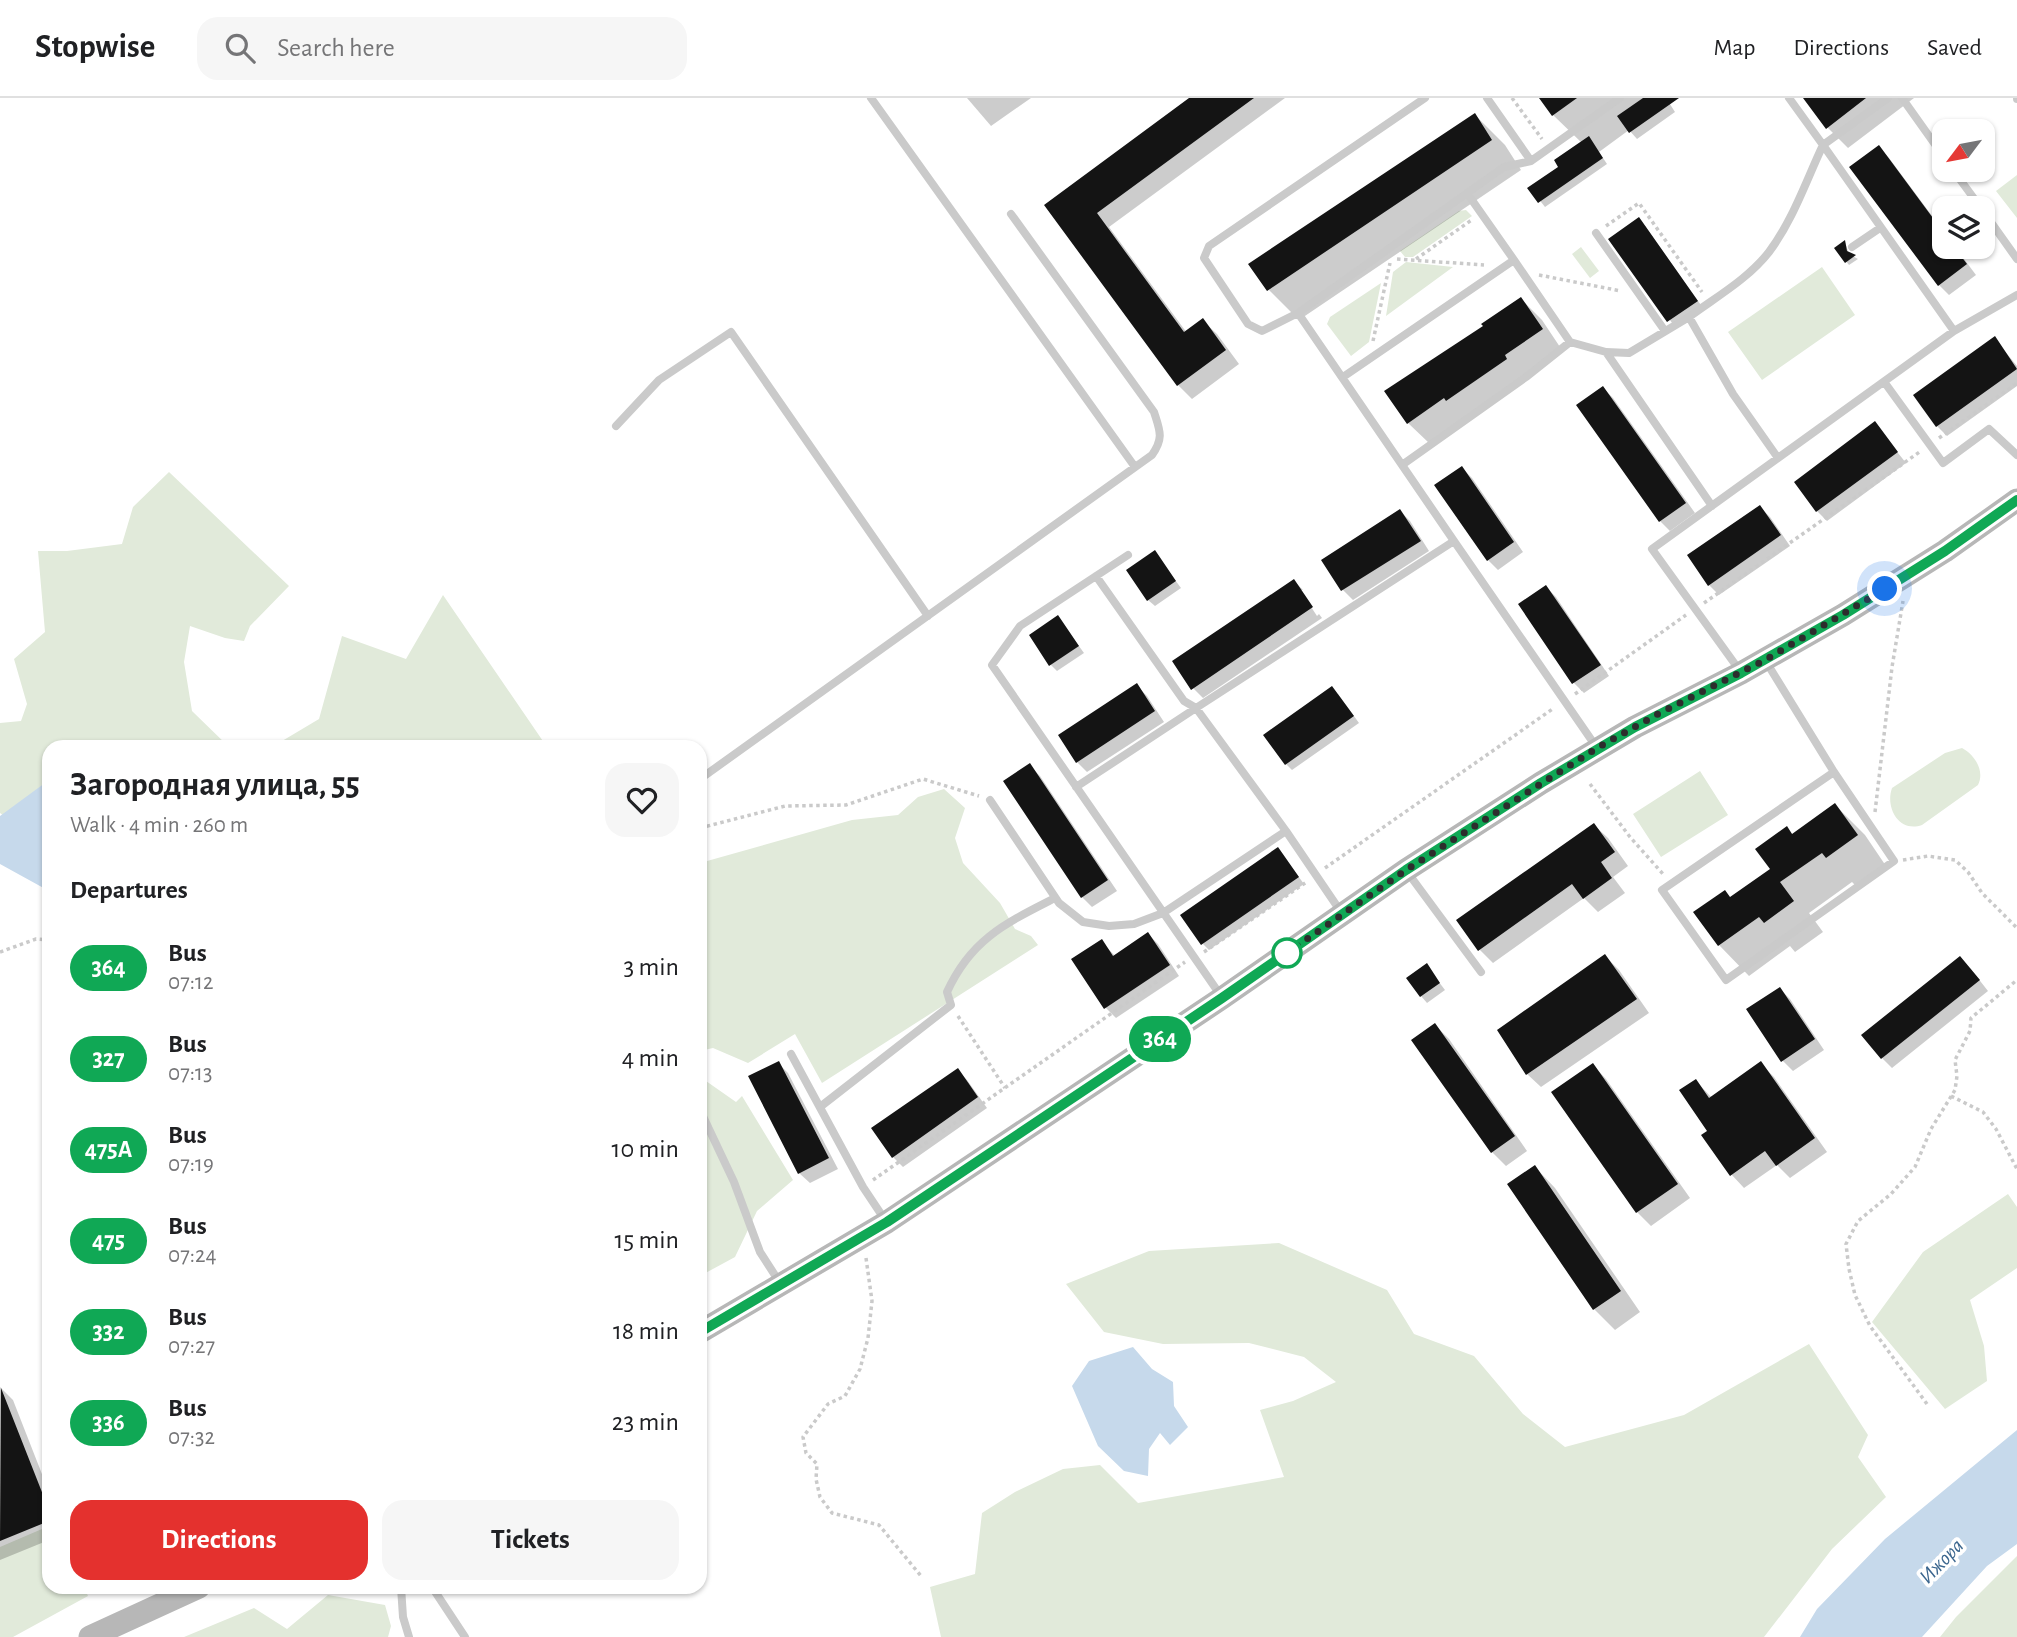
<!DOCTYPE html>
<html lang="en">
<head>
<meta charset="utf-8">
<style>
  body { margin:0; font-family:"Alegreya Sans",sans-serif; background:#f6f6f6; color:#202124; height:100vh; display:flex; flex-direction:column; font-size:26px; white-space:nowrap }
  * { box-sizing:border-box; margin:0 }
  p { font-size:23px; color:#757577 }
  .icon { flex:none; width:38px; height:38px; fill:none; stroke:currentColor; stroke-width:2; stroke-linecap:round; stroke-linejoin:round }
  .map { position:relative; flex:1; overflow:hidden }
  .panel { position:absolute; left:42px; top:642px; width:665px; height:854px; display:flex; flex-direction:column; background:#fff; border-radius:21px; box-shadow:0 2px 5px #0004 }
  .panel>* { flex:none }
  .badge { padding:0 14px; border-radius:23px; font-size:24px; line-height:46px }
  .needle { width:46px; rotate:238deg }
  .controls { position:absolute; left:1932px; top:21px; display:grid; gap:14px }
  .controls a { display:grid; place-items:center; width:63px; height:63px; border-radius:14px; background:#fff; box-shadow:0 2px 5px #0004; font-size:35px }
  .you { position:absolute; width:35px; height:35px; margin:-18px; border:5px solid #fff; border-radius:50%; background:#1a73e8; box-shadow:0 0 0 10px #1a73e833 }
  .map>.badge { position:absolute; translate:-50% -50%; box-shadow:0 0 0 4px #fff }
  h2 { padding:0 28px; font-size:26px; line-height:63px }
  .round { display:grid; place-items:center; flex:none; width:74px; height:74px; border-radius:21px; background:#f6f6f6 }
  .headline { display:flex; align-items:center; justify-content:space-between; height:119px; padding:0 28px }
  h1 { font-size:33px; font-weight:700; line-height:52px }
  .primary-button { display:flex; gap:14px; margin-top:auto; padding:14px 28px }
  .primary-button a { flex:1; height:80px; border-radius:21px; background:#e4312e; color:#fff; font-size:28px; font-weight:700; line-height:80px; text-align:center }
  .primary-button a+a { background:#f6f6f6; color:#202124 }
  ul { padding:0; list-style:none }
  li { display:flex; align-items:center; gap:21px; height:91px; padding:0 28px }
  li div { flex:1 }
  li b { display:block; font-size:26px }
  li em { font-style:normal }
  li .badge { min-width:77px; font-weight:700; text-align:center }
  header { display:flex; align-items:center; gap:42px; box-sizing:border-box; height:98px; padding:0 35px; background:#fff; border-bottom:2px solid #e0e0e0 }
  header strong { font-size:33px }
  nav { display:flex; gap:38px; margin-inline-start:auto; font-size:24px }
  .search { width:490px; height:63px; background:#f6f6f6; display:flex; align-items:center; gap:18px; box-sizing:border-box; padding:0 24px; border-radius:21px; color:#757577; font-size:26px }
  .map>svg:first-child { display:block }
</style>
</head>
<body>
<header>
<strong>Stopwise</strong>
<div class="search"><svg class="icon" aria-label="search" viewBox="0 0 24 24"><circle cx="10" cy="10" r="6"/><path d="M15 15l6 6"/></svg>Search here</div>
<nav><a>Map</a><a>Directions</a><a>Saved</a></nav>
</header>
<div class="map">
<svg width="2017" height="1539" viewBox="0 0 2017 1539">
  <rect width="100%" height="100%" fill="#fff"/>
  <path fill="#e1eada" d="M2017,77V120L1996,93Z
    M1466,112L1472,118L1413,159H1405L1400,153L1459,113Z
    M1581,149L1599,173L1590,180L1572,156Z
    M1406,164L1453,169L1386,218L1393,174Z
    M1822,169L1855,217L1762,282L1728,234Z
    M1381,185L1369,244L1351,258L1327,226L1330,219Z
    M169,374L289,488L250,528L244,543L225,540L190,528L184,564L192,613L229,649H49V682L4,718L0,715V625L21,623L27,606L14,561L45,534L38,453H67L122,446L133,409Z
    M443,497L547,649H272L319,621L342,538L406,561Z
    M1962,650C1975,657 1985,673 1978,687L1922,727C1899,735 1885,710 1892,690L1945,655Z
    M1700,673L1728,717L1661,759L1633,716Z
    M944,691L965,710L955,740L963,765L1000,805L1015,831L1031,838L1038,847L822,985L795,936L748,965L713,950L700,953V765L852,722L898,717L918,699Z
    M706,983L736,1004L742,998L793,1082L757,1113L735,1159L700,1178V985Z
    M2008,1096L2017,1109V1170L1970,1202L1984,1248L1987,1283L1945,1311L1872,1224L1923,1154Z
    M1279,1145L1387,1192L1414,1236L1474,1258L1523,1316L1565,1349L1684,1317L1809,1246L1868,1337L1858,1359L1886,1399L1832,1451L1764,1539H941L930,1489L975,1476L982,1415L1015,1394L1063,1371L1100,1367L1138,1405L1284,1379L1260,1312L1293,1303L1336,1284L1304,1259L1249,1245L1163,1246L1104,1234L1066,1186L1149,1153Z
    M49,1428V1489H84L88,1498L13,1539H0V1449Z
    M2017,1458V1539H1940L1956,1519Z
    M328,1497L385,1507L391,1528L388,1539H184L254,1510L287,1531Z"/>
  <path fill="#c6d9eb" d="M49,682V793L0,766V718Z
    M1133,1249L1152,1271L1173,1284L1174,1308L1188,1329L1170,1347L1160,1335L1149,1351L1148,1378L1124,1373L1098,1348L1072,1288L1089,1263Z
    M2017,1332V1446L1987,1468L1922,1539H1800L1817,1511L1885,1441Z"/>
  <path fill="#0003" d="M967,0H1031L991,28Z
    M1193,0H1285L1109,129L1187,235L1203,223L1217,236L1239,266L1192,301L1178,287L1046,107Z
    M1541,0H1673L1668,3L1675,14L1637,41L1629,32L1599,54L1607,66L1545,109L1530,90L1560,69L1582,45L1553,17Z
    M1814,0H1914L1848,50L1827,29Z
    M1475,17L1505,47L1521,72L1299,222L1269,192Z
    M1879,50L1889,60L1944,134V149H1955L1976,177L1949,197L1939,187Z
    M1645,128L1703,210L1675,229L1611,141Z
    M1845,144L1849,156L1858,161L1849,167L1836,151Z
    M1521,201L1542,222L1562,252L1429,345L1408,325L1485,229Z
    M1994,240L2017,268V288L1947,338L1937,328Z
    M1603,290L1613,300L1695,415L1670,433L1660,423Z
    M1875,326L1906,365L1827,423L1817,413Z
    M1462,370L1472,380L1523,454L1498,472L1488,462Z
    M1760,409L1770,419L1790,448L1719,497L1709,487Z
    M1400,413L1410,423L1429,453L1353,502L1343,492L1323,462Z
    M1155,455L1181,490L1155,508L1148,502Z
    M1294,483L1303,492H1300L1317,518L1319,516L1322,520L1203,600L1193,590Z
    M1546,489L1556,499L1609,578L1584,595L1574,585L1521,507Z
    M1058,519L1084,555L1057,573L1051,567Z
    M1137,588L1147,598L1164,624L1087,674L1077,664Z
    M1338,596L1359,625L1292,672L1286,666Z
    M1030,668L1040,678L1117,793L1092,809L1082,799Z
    M1835,707L1865,737L1886,768L1857,789L1852,784L1809,815L1823,834L1795,854L1790,848L1749,878L1719,847L1696,814L1731,801L1772,771L1787,730L1793,737Z
    M1594,727L1608,740L1628,768L1613,779L1625,795L1598,814L1584,800L1493,865L1479,851Z
    M1278,751L1304,786L1209,852L1203,846Z
    M1148,836L1158,846L1179,878L1116,920L1106,910L1101,843L1115,858Z
    M1605,858L1619,872L1649,915L1541,989L1527,976Z
    M1426,867L1445,892L1427,905L1421,898Z
    M1970,870L1988,893L1892,970L1882,960Z
    M1780,891L1790,901L1824,952L1793,973L1782,962Z
    M1435,927L1449,941L1527,1053L1506,1068L1492,1054Z
    M778,965L788,975L838,1071L810,1085L799,1075Z
    M1761,966L1774,979L1827,1054L1790,1080L1777,1067L1744,1090L1731,1076L1709,1033L1696,983L1712,1000Z
    M1593,967L1606,981L1690,1100L1651,1128L1637,1114L1553,994Z
    M957,972L967,982L987,1010L903,1069L893,1059Z
    M1535,1069L1555,1090L1640,1214L1615,1232L1594,1211Z
    M0,1289L13,1302L49,1394V1442L0,1462Z"/>
  <path fill="#141414" d="M1189,0H1254L1097,115L1184,234L1203,220L1226,252L1177,288L1044,107Z
    M1539,0H1577L1552,18Z
    M1643,0H1679L1629,35L1617,18Z
    M1803,0H1866L1826,31Z
    M1475,15L1492,42L1267,193L1248,166Z
    M1589,38L1603,60L1538,105L1527,90L1558,69L1554,62Z
    M1879,47L1944,135V149H1954L1967,166L1938,188L1849,69Z
    M1639,119L1698,203L1667,224L1608,141Z
    M1845,142L1847,153L1856,157L1845,165L1834,150Z
    M1521,199L1543,231L1505,257L1507,261L1446,303L1444,300L1407,326L1384,293L1483,228L1481,226Z
    M1995,238L2017,271L1936,329L1913,297Z
    M1603,288L1686,405L1659,424L1576,307Z
    M1875,323L1898,354L1816,414L1794,384Z
    M1462,368L1514,444L1487,463L1434,387Z
    M1760,407L1781,437L1708,488L1687,457Z
    M1400,411L1421,443L1341,493L1321,462Z
    M1155,452L1176,483L1147,503L1126,472Z
    M1294,481L1313,509L1191,592L1172,563Z
    M1546,487L1601,567L1572,586L1518,506Z
    M1058,517L1079,548L1049,568L1029,537Z
    M1137,585L1155,613L1076,665L1058,637Z
    M1332,588L1354,618L1285,667L1263,637Z
    M1030,665L1108,782L1081,800L1003,683Z
    M1835,705L1858,737L1826,760L1822,755L1780,784L1794,803L1764,825L1759,819L1718,848L1693,814L1725,792L1730,799L1770,771L1755,751L1787,728L1792,736Z
    M1594,725L1615,754L1601,764L1612,780L1583,801L1572,786L1478,853L1456,822Z
    M1278,749L1299,779L1201,847L1180,817Z
    M1148,834L1170,867L1104,911L1071,861L1102,841L1113,858Z
    M1605,856L1637,901L1526,977L1497,932Z
    M1960,858L1980,882L1881,961L1861,937Z
    M1427,865L1440,885L1420,899L1406,880Z
    M1780,889L1815,941L1781,964L1746,911Z
    M1435,925L1515,1038L1491,1055L1411,942Z
    M779,963L829,1060L798,1076L748,978Z
    M1761,963L1815,1040L1776,1068L1765,1053L1730,1078L1701,1037L1707,1033L1679,992L1696,981L1709,1000Z
    M1593,965L1678,1086L1636,1115L1551,994Z
    M958,970L978,999L892,1060L871,1030Z
    M1535,1067L1621,1193L1593,1212L1507,1086Z
    M1,1290L49,1412V1423L0,1443Z"/>
  <g fill="none" stroke-linecap="round" stroke-linejoin="round">
    <path stroke="#cacaca" stroke-width="3.5" stroke-dasharray="3.5 3.5" stroke-linecap="butt" d="M1512,0L1542,41
      M1606,128L1639,105L1702,194
      M1397,161L1484,167
      M1416,161L1473,121
      M1539,177L1621,193
      M1373,243L1390,165
      M1939,340L2017,285
      M1704,505L1921,353
      M1575,596L1686,517
      M1590,686L1630,739L1663,776
      M1875,714L1892,569L1903,503
      M700,730L785,708L846,707L923,681L979,698
      M1903,762L1928,758L1955,762L1968,774L1982,795L2017,830
      M1325,770L1554,610
      M0,854L36,841L49,842
      M1204,854L1308,783
      M958,918L1005,990
      M1951,998L1983,1014L1996,1031L2017,1071
      M873,1082L1185,864
      M866,1160L872,1203L868,1240L860,1271L845,1298L828,1306L803,1339L806,1355L817,1366L816,1381L820,1399L832,1415L879,1427L921,1478
      M1927,1306L1870,1228L1855,1197L1849,1171L1846,1146L1858,1123L1891,1096L1915,1069L1931,1031L1955,992L1957,978L1955,962L1970,933L1971,920L2017,882"/>
    <path stroke="#cacaca" stroke-width="8" d="M871,0L1135,369
      M1425,0L1209,148L1204,160L1248,226L1262,233L1298,215L1454,443
      M1487,0L1531,63
      M1888,0L1823,47L1954,233
      M1902,0L1944,59
      M2017,0V1
      M1953,72L1981,110
      M1983,113L2017,161
      M1596,135L1665,233
      M1852,149L1880,130
      M1514,162L1570,244L1606,254L1712,408
      M1298,215L1504,69L1531,63L1620,0
      M1606,254L1629,255L1689,219
      M1343,279L1514,162L1467,95
      M1885,285L1943,365L1989,331L2017,357
      M616,328L659,282L731,234L928,518
      M1778,360L1733,296L1689,219C1716,199 1748,181 1769,154C1793,122 1806,83 1823,47L1789,0
      M1402,367L1526,279L1570,244
      M1128,457L1020,528L992,567L1221,898
      M1096,478L1184,603L1196,610L1454,443L1597,650
      M1765,562L1834,674L1894,763L1726,882L1662,792L1834,674
      M1740,573L1652,451L1954,233L2017,197
      M700,681L1152,357C1164,340 1160,333 1154,314L1011,116
      M1076,689L1196,610L1286,733L1341,814
      M990,702L1059,805L1083,824L1109,828L1134,826L1163,815L1286,733
      M1408,775L1481,874
      M791,956L863,1089L885,1122
      M820,1009L951,907L947,894C971,841 1006,825 1055,800
      M700,1012L734,1084L760,1154L780,1185
      M401,1489L403,1519L409,1539
      M432,1489L465,1539"/>
    <path stroke="#b7b7b7" stroke-width="23" d="M700,1234L887,1124L1222,900L1406,772L1541,685L1635,629L1741,575L1843,517L1945,453L2017,402
      M90,1539L199,1489"/>
  </g>
  <g fill="none" stroke-linecap="round" stroke-linejoin="round">
    <defs>
      <path id="line" d="M700,1234L887,1124L1222,900L1406,772L1541,685L1635,629L1741,575L1843,517L1945,453L2017,402"/>
    </defs>
    <use href="#line" stroke="#fff" stroke-width="16"/>
    <use href="#line" stroke="#10a855" stroke-width="10"/>
    <path stroke="#2d2d2d" stroke-width="7" stroke-dasharray="0 12.6" d="M1287,855L1406,772L1597,650L1658,616L1765,562L1885,491"/>
  </g>
  <circle fill="#fff" stroke="#10a855" stroke-width="3.5" cx="1287" cy="855" r="14"/>
  <g text-anchor="middle" stroke-width="7" stroke-linejoin="round" paint-order="stroke">
    <g font-size="21" font-style="italic" fill="#3b668e" stroke="#fff">
      <text transform="translate(1941 1463) rotate(-46)" y="7">Ижора</text>
    </g>
  </g>
</svg>
<div class="controls">
<a><svg class="needle" viewBox="-14 -14 28 28"><path d="M0-13l5 13h-10z" fill="#e53935"/><path d="M0 13l5-13h-10z" fill="#757577"/></svg></a>
<a><svg class="icon" aria-label="layers" viewBox="0 0 24 24"><path d="M12 4l9 5-9 5-9-5zM3 14l9 5 9-5"/></svg></a>
</div>
<div class="you" style="left:1885px;top:491px"></div>
<b class="badge" style="left:1160px;top:941px;background:#10a855;color:#fff">364</b>
<section class="panel">
<div class="headline"><div><h1>Загородная улица, 55</h1><p>Walk · 4 min · 260 m</p></div><a class="round"><svg class="icon" aria-label="heart" viewBox="0 0 24 24"><path d="M12 20l-8-8c-3-5 5-10 8-4 3-6 11-1 8 4z"/></svg></a></div>
<h2>Departures</h2>
<ul>
<li><span class="badge" style="background:#10a855;color:#fff">364</span><div><b>Bus</b><p>07:12</p></div><em>3 min</em></li>
<li><span class="badge" style="background:#10a855;color:#fff">327</span><div><b>Bus</b><p>07:13</p></div><em>4 min</em></li>
<li><span class="badge" style="background:#10a855;color:#fff">475А</span><div><b>Bus</b><p>07:19</p></div><em>10 min</em></li>
<li><span class="badge" style="background:#10a855;color:#fff">475</span><div><b>Bus</b><p>07:24</p></div><em>15 min</em></li>
<li><span class="badge" style="background:#10a855;color:#fff">332</span><div><b>Bus</b><p>07:27</p></div><em>18 min</em></li>
<li><span class="badge" style="background:#10a855;color:#fff">336</span><div><b>Bus</b><p>07:32</p></div><em>23 min</em></li>
</ul>
<div class="primary-button"><a>Directions</a><a>Tickets</a></div>
</section>
</div>
</body>
</html>
